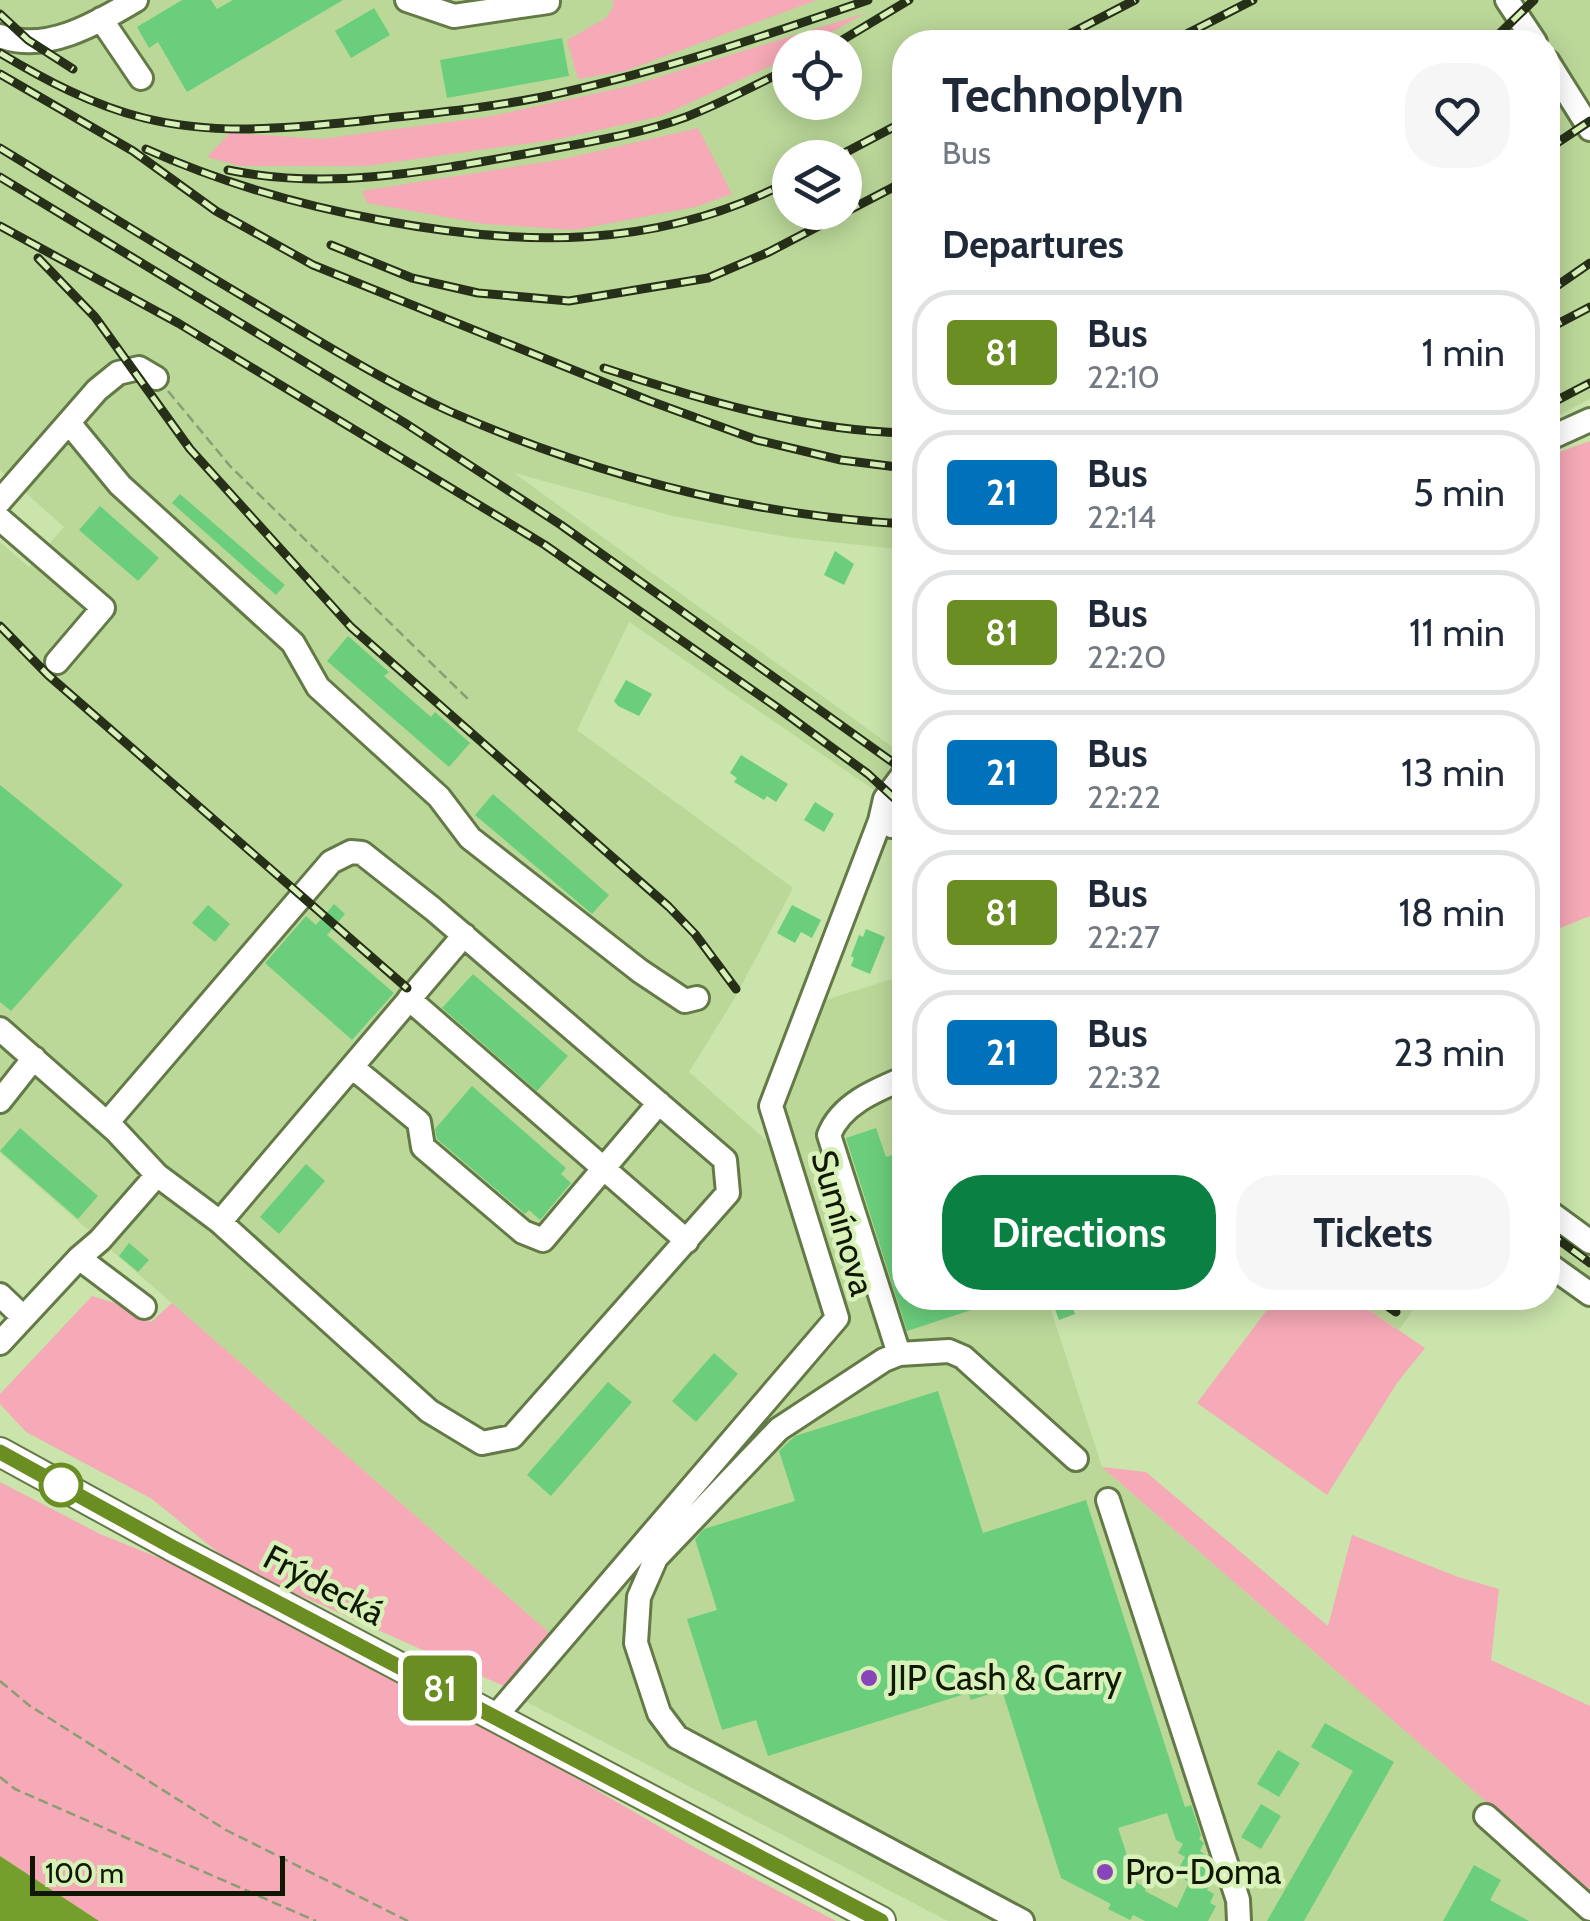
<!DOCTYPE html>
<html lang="en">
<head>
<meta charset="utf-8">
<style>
  body { margin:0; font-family:Cabin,sans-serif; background:#f6f6f7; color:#1f2937; height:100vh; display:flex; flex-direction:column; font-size:38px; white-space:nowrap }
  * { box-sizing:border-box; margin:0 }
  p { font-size:32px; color:#747a83 }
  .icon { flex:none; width:55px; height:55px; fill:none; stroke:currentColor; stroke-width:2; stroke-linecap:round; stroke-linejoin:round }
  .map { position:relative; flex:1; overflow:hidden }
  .side { position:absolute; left:892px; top:30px; width:668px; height:1280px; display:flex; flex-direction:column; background:#fff; border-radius:40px; box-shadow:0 5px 25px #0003 }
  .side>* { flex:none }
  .badge { padding:0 20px; border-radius:8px; font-size:35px; line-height:65px }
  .tools { position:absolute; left:772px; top:30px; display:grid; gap:20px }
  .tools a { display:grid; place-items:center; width:90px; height:90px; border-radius:50%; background:#fff; box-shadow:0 5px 25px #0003; font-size:50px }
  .scale { position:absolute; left:30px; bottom:25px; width:255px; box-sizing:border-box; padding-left:10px; border:5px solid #101804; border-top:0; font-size:28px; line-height:35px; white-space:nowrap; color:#101804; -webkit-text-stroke:8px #d7f1b8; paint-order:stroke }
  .map>.badge { position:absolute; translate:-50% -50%; box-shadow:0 0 0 5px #fff }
  h2 { padding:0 50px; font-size:38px; line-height:90px }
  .round { display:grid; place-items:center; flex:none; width:105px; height:105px; border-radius:40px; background:#f6f6f7 }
  .head { display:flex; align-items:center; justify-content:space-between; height:170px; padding:0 50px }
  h1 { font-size:48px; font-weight:700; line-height:75px }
  .cta { display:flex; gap:20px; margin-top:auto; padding:20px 50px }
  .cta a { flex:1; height:115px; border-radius:40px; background:#0b8043; color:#fff; font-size:40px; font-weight:700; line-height:115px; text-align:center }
  .cta a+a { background:#f6f6f7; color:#1f2937 }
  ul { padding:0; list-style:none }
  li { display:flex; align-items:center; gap:30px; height:125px; margin:0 20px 15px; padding:0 30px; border:5px solid #e0e1e3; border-radius:40px }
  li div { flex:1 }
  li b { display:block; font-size:38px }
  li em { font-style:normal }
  li .badge { min-width:110px; font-weight:700; text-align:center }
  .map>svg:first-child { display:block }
</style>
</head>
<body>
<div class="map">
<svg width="1590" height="1921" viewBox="0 0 1590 1921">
  <rect width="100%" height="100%" fill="#cae4ac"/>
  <path fill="#bbd899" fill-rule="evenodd" d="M0,0H1590V399L1548,421V42H905V550L786,537L673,516L514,473L905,756V799L891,789L874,790L629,622L577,730L793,888L733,1001L689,1072L774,1147L822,1296L823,1323L553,1636L0,1153V542L29,567L64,527L0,470ZM790,48H845V102H790ZM790,158H845V212H790Z
    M905,975V1298H1047L1102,1467L1488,1803L1478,1822L1584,1921H948L521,1699L851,1319L779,1101L822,1001Z
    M1548,1216L1590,1247V1291L1548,1260Z
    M1351,1298H1398L1414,1309L1399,1330Z"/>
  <path fill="#f6a9b6" d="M612,0H817L625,71L578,79L567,40L606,18L614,6Z
    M866,13L804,47L790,48V56L775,64L661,116L559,139L366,166H240L207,157L230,133L321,139L487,117L630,86Z
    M698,128L732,194L695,207L574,230L485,224L367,203L362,191L564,159Z
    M1590,441V916L1548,933V456Z
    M92,1296L115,1303L151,1322L172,1303L553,1636L506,1687L236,1567L152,1499L26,1432L0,1404V1394Z
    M1276,1298H1351L1425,1348L1397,1383L1327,1495L1197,1403Z
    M1102,1467L1146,1472L1328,1626L1352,1535L1458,1577L1499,1589L1491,1660L1590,1706V1892Z
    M0,1482L100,1534L192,1571L533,1753L696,1848L836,1921H99L0,1856Z"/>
  <path fill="#749f2c" d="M0,1856L99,1921H0Z"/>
  <path fill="#6bce7c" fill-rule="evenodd" d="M182,0H211L217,9L233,0H343L187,92L158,42L149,48L137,27Z
    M374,8L390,35L351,58L335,31Z
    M562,38L569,76L447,98L440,60Z
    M180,494L285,585L276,595L172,503Z
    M100,506L159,558L138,581L79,530Z
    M835,551L854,564L844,585L824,575Z
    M348,636L389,672L384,676L431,717L435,712L470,743L449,767L327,661Z
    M626,680L652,694L639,716L618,706L614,701Z
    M741,755L788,784L776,802L767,796L764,800L734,782L737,778L730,773Z
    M0,785L123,885L11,1011L0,1002Z
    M493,794L609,895L592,914L475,815Z
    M815,802L834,814L824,832L804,820Z
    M334,904L345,914L327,935L394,993L352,1040L265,963L306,916L316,925Z
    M208,905L230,924L215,942L192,923Z
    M792,905L821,920L812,938L801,932L795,943L777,933Z
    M866,929L885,937L870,974L851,966L854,958L851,956L859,935L863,937Z
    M473,974L568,1056L537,1091L442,1008Z
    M472,1086L566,1168L561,1174L571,1183L540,1220L529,1210L525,1214L437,1139L435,1129Z
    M20,1128L98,1196L78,1219L0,1151Z
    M876,1128L886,1157L905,1151V1298H1001L1002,1300L907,1331L846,1138Z
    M306,1164L325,1181L279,1234L260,1217Z
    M129,1243L149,1260L138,1272L119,1256Z
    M1051,1298H1069L1075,1314L1059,1320Z
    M714,1353L738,1374L696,1422L672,1401Z
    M608,1382L632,1402L551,1496L527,1475Z
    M938,1391L983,1533L1086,1500L1185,1807L1191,1805L1201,1835L1199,1839L1204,1843L1200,1851L1207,1856L1203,1865L1209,1869L1205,1879L1211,1882L1207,1890L1214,1894L1210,1903L1216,1906L1208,1921H1145L1133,1915L1130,1920L1108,1909L1111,1904L1061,1878L1002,1690L971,1700L968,1693L768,1756L756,1720L722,1730L687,1619L717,1610L695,1539L704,1529L795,1501L779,1451L795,1436ZM1167,1813L1176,1840L1183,1844L1178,1853L1185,1857L1180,1866L1186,1870L1182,1878L1189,1882L1177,1908L1145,1891L1146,1888L1136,1882L1118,1828Z
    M1325,1723L1394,1762L1304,1921H1267L1353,1771L1311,1747Z
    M1278,1750L1300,1763L1279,1797L1257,1784Z
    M1261,1804L1281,1816L1261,1849L1241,1837Z
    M1474,1865L1501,1880L1490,1900L1529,1921H1443Z"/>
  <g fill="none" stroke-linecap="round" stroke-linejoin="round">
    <defs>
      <path id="minor" d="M407,0L454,16L548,2
        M1507,0L1535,42
        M101,19L141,78
        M0,36C46,54 97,23 136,0
        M1548,62L1590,129
        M69,423L120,485L293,643L318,687L439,797L470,838L640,971L685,1001L697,998
        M1548,439L1590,420
        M0,501L97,390L118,373L139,368L156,378
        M0,519L103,608L57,662
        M880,821L892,826L905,825
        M409,999L687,1241
        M0,1029L116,1131L157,1175L220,1222L429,1411L482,1443L512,1437L728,1193L725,1160L433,909L362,853L351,852L331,862L107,1123
        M352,1067L419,1122L423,1147L523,1232L543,1240L659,1103
        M0,1101L34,1058
        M1548,1211L1590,1242
        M220,1222L464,935
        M1548,1264L1590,1294
        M0,1295L23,1317
        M144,1307L79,1258L100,1240L157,1175
        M0,1343L79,1258
        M899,1354L829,1135C841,1104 876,1090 905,1078
        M1108,1500L1238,1900L1239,1921
        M495,1717L837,1318L771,1106L880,821L885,799L905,772
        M1486,1816L1590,1909
        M1022,1921L677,1737L659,1713L636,1643L639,1597L656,1558L779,1429L884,1360L899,1354L949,1351L963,1357L1076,1459"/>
      <path id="major" d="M0,1452L175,1548L881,1921"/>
    </defs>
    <use href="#minor" stroke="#637946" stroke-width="28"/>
    <use href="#major" stroke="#637946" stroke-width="32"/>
    <path stroke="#8b9e73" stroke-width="2.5" stroke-dasharray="10 5" stroke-linecap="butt" d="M168,391L230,466L470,701
      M0,1681L30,1706L226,1830L408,1921
      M0,1777L15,1789L316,1921"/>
    <use href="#minor" stroke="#fff" stroke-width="22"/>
    <use href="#major" stroke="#fff" stroke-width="28"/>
    <defs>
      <path id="rail" d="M0,14L28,40L73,69
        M1054,42L1135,0
        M1171,42L1253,0
        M1491,42L1534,0
        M829,48L909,0
        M0,53C45,80 92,105 144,118C216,136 289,128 362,121C422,114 482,109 542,97C652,74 762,37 868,0
        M0,74L133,151L216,211L313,265L650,401L757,440L841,460L905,468
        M0,148C95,206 189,265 285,321C339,353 394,386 451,412C595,475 749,515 905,524
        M146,149C222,183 299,205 380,220C522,247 658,250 790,181
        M1548,149L1590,121
        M835,158L905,121
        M228,170C330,191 430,171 530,153C582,143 637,135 686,117C722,103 756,85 790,68
        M0,177L405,423L561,525L905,771
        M0,226L178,323L545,545L778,708L868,774L905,808
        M331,245L412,278L478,293L569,301L708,278L769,252L905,181
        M38,258L95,317L190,449L351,627L669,907L695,934L736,989
        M1548,292L1590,263
        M1548,329L1590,307
        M604,368C702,400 801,430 905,433
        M1548,405L1590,383
        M0,626L48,675L407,988
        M1548,1232L1590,1263
        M1376,1298L1396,1312"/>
    </defs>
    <use href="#rail" stroke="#263018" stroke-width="9"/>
    <use href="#rail" stroke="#d7f1b8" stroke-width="5" stroke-dasharray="15" stroke-linecap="butt"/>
  </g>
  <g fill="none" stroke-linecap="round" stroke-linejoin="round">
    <defs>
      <path id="line" d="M0,1452L174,1548L881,1921"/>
    </defs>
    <use href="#line" stroke="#fff" stroke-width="22"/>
    <use href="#line" stroke="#6b8e23" stroke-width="15"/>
  </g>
  <circle fill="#fff" stroke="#6b8e23" stroke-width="5" cx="61" cy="1485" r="20"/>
  <g fill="#8845b9" stroke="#d7f1b8" stroke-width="4">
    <circle cx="869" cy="1678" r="10"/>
    <circle cx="1105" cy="1872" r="10"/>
  </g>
  <g text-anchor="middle" stroke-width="9" stroke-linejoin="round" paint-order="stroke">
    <g font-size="35" fill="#101804" stroke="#d7f1b8">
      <text transform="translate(843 1223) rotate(74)" y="12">Sumínova</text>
      <text transform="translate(324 1585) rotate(28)" y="12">Frýdecká</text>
    </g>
    <g font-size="35" fill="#101804" stroke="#d7f1b8" text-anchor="start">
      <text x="889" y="1690">JIP Cash &amp; Carry</text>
      <text x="1125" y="1884">Pro-Doma</text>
    </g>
  </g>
</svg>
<div class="tools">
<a><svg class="icon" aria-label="locate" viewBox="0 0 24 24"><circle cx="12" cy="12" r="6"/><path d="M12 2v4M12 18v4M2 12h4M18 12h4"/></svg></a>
<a><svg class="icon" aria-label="layers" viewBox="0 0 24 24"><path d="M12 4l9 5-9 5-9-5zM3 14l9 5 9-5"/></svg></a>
</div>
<div class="scale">100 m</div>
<b class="badge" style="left:440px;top:1688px;background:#6b8e23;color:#fff">81</b>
<section class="side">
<div class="head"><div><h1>Technoplyn</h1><p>Bus</p></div><a class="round"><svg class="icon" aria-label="heart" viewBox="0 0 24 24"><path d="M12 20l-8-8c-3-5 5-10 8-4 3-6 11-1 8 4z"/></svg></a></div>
<h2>Departures</h2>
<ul>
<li><span class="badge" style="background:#6b8e23;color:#fff">81</span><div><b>Bus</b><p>22:10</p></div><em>1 min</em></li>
<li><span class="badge" style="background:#0072bc;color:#fff">21</span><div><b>Bus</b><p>22:14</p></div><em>5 min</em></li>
<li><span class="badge" style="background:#6b8e23;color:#fff">81</span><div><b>Bus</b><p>22:20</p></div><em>11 min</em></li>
<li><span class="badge" style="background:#0072bc;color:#fff">21</span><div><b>Bus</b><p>22:22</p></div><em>13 min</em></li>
<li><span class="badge" style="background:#6b8e23;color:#fff">81</span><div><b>Bus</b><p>22:27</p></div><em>18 min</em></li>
<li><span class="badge" style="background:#0072bc;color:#fff">21</span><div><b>Bus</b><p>22:32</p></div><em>23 min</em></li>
</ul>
<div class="cta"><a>Directions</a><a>Tickets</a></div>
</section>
</div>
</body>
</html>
